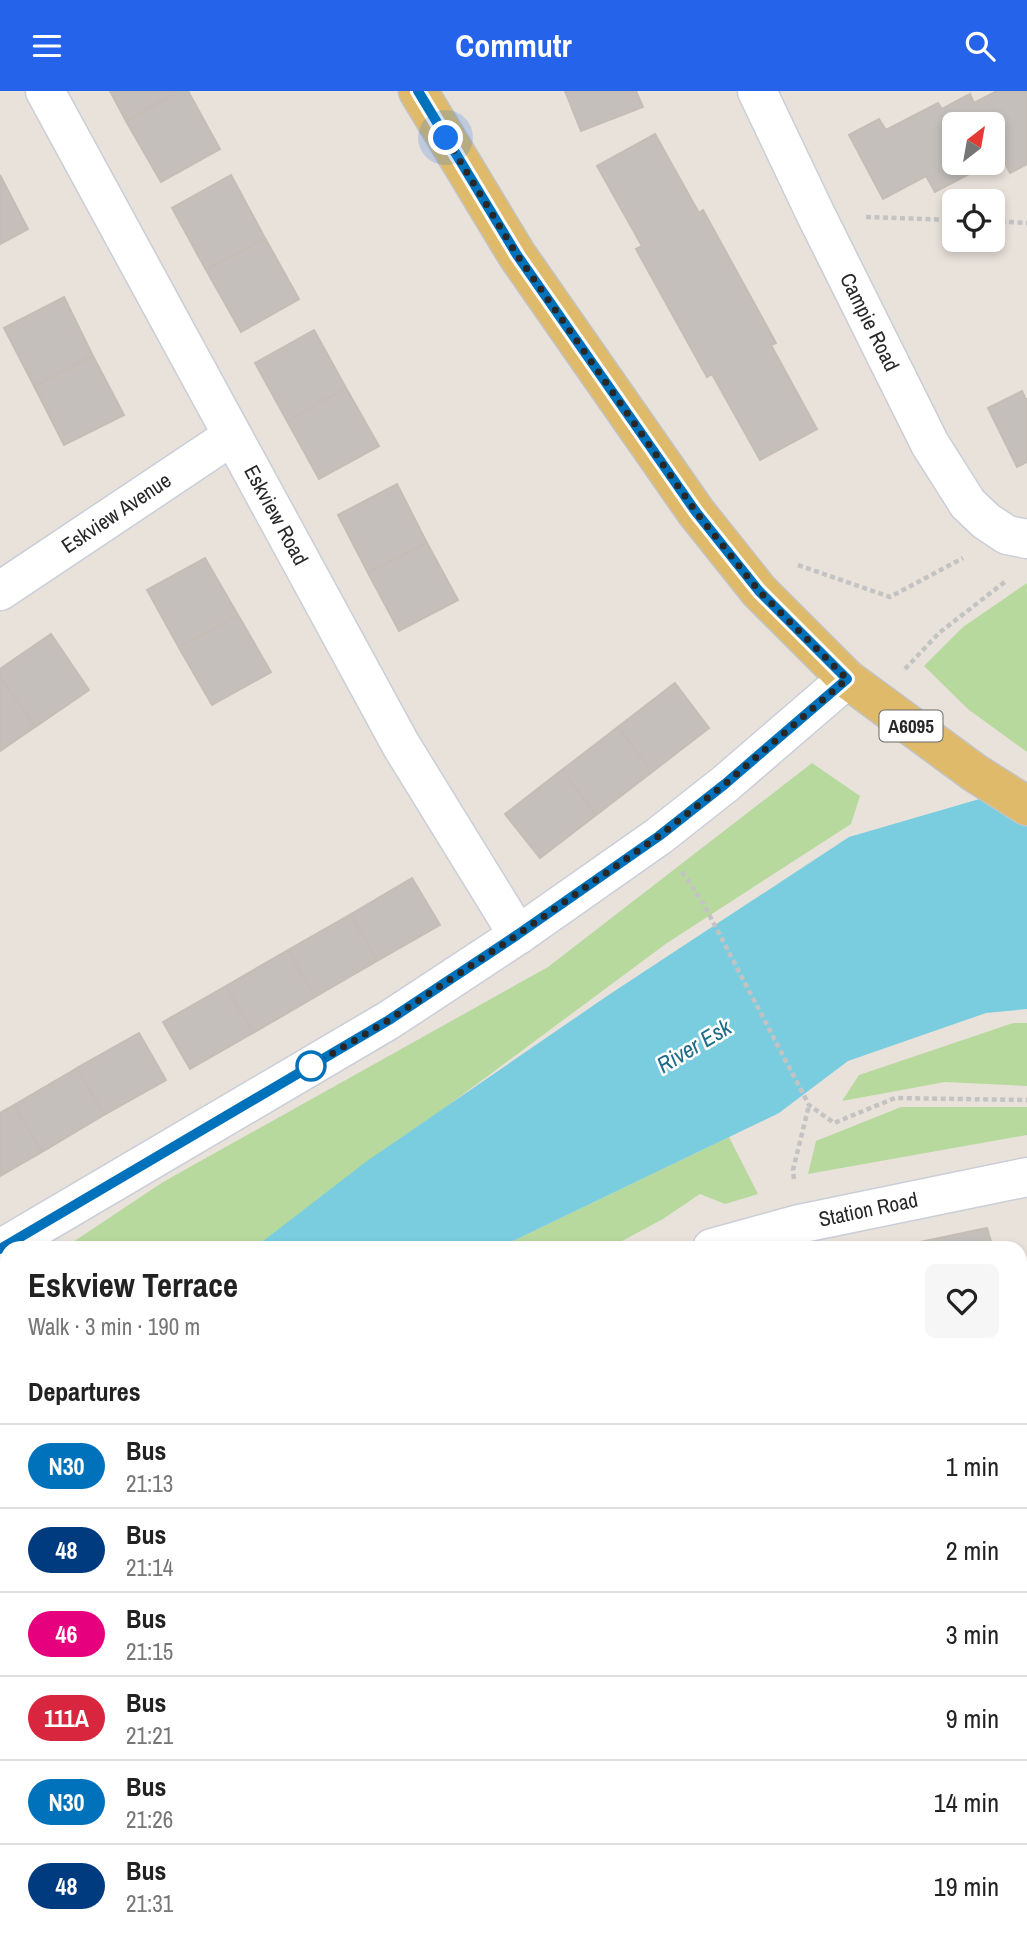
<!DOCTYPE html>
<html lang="en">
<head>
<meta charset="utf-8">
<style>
  body { margin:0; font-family:"Archivo Narrow",sans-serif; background:#f6f6f6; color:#222; height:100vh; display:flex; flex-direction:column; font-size:26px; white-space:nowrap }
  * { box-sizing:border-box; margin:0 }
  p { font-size:23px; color:#767676 }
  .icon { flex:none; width:38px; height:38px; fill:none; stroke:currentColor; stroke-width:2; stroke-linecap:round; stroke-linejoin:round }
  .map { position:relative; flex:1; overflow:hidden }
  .side { position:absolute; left:0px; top:1150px; width:1027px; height:702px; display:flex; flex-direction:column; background:#fff; border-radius:21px 21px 0 0; box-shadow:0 4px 10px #0003 }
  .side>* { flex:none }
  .badge { padding:0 14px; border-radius:23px; font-size:24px; line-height:46px }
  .needle { width:46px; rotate:31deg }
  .controls { position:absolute; left:942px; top:21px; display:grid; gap:14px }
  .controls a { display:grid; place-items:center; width:63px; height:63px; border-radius:10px; background:#fff; box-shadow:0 4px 10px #0003; font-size:35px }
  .you { position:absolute; width:35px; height:35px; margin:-18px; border:5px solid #fff; border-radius:50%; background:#1a73e8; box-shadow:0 0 0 10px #1a73e833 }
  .map>.badge { position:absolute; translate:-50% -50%; box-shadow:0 0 0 4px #fff }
  h2 { padding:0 28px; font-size:26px; line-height:63px }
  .round { display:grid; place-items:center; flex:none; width:74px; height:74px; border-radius:10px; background:#f6f6f6 }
  .overview { display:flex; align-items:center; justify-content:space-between; height:119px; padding:0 28px }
  h1 { font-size:33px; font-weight:700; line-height:52px }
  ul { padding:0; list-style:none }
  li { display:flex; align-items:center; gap:21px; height:84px; padding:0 28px; border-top:2px solid #e0e0e0 }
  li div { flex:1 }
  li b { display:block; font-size:26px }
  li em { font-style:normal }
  li .badge { min-width:77px; font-weight:700; text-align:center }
  header { display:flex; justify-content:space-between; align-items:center; height:91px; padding:0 28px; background:#2563eb; color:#fff; font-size:32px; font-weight:700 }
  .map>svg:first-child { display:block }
</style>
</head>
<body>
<header><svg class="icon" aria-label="menu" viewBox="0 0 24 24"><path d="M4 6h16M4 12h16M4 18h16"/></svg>Commutr<svg class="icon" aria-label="search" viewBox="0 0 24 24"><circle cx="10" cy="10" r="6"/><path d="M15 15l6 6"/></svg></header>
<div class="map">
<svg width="1027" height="1851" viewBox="0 0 1027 1851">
  <rect width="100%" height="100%" fill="#e9e2db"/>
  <path fill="#dddbe2" d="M7,1770V1844H181L186,1851H0V1781Z"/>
  <path fill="#b7d99e" d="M1027,492V661L969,619L924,575L963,536Z
    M812,672L860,705L851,733L667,852L256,1157H64L163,1091L548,876Z
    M1013,932H1027V995L945,991L842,1010L859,984Z
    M901,1016H1027V1044L808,1083L816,1050Z
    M729,1046L758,1103L725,1113L700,1103L663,1128L609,1157H490L515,1149Z
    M7,1195V1435L0,1440V1199Z
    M7,1596V1770L0,1781V1608Z
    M1027,1798V1851H989L993,1845L1020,1844V1803Z"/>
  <path fill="#7acddf" d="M1027,694V918L986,922L848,970L779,1022L515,1149L490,1157H254L367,1070L610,903L849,746Z
    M7,1444V1596L0,1608V1451Z"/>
  <path fill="#c4bfbb" stroke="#c4bdb5" stroke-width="2" d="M110,0H179L126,30Z
    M179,0H188L220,58L161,91L126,30Z
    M565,0H636L643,16L581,40Z
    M997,0H1027V73L1010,82L1001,65L992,70V33H954V72H990L935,101L926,85L883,108L849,44L879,28L886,39L938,12L942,18L970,3L974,12Z
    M655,43L699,122L703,119L776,252L771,254L817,338L760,369L712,283L707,286L636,158L642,155L597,75Z
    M0,84L28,138L0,153Z
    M231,84L265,147L206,179L172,117Z
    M265,147L299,208L241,241L206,179Z
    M64,206L93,265L34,295L4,237Z
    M314,239L346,297L287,330L255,272Z
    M93,265L124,324L64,354L34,295Z
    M346,297L379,355L319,388L287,330Z
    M1022,300L1026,309L1027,308V371L1017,376L988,317Z
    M397,393L427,452L368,482L338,424Z
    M427,452L458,509L399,540L368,482Z
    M205,467L238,524L179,557L147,499Z
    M238,524L271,581L212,614L179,557Z
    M51,543L89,599L35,636L0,585V578Z
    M0,585L35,636L0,660Z
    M675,592L709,637L652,681L618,636Z
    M618,636L652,681L596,724L562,679Z
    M562,679L596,724L540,767L505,723Z
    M412,787L440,834L377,870L351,823Z
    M351,823L377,870L315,906L288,859Z
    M288,859L315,906L253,942L226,895Z
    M226,895L253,942L190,978L163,931Z
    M139,942L166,989L104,1024L77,977Z
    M77,977L104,1024L42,1061L14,1014Z
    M14,1014L42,1061L0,1085V1022Z
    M987,1137L993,1157H892Z
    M1020,1232L1027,1240V1463L1020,1468Z
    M1027,1505V1679L1020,1685V1511Z
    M242,1844H595L601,1851H248Z
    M631,1844H655L660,1851H623Z
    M655,1844H884L869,1851H848L832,1847L827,1851H660Z"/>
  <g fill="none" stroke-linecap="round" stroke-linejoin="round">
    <defs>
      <path id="service" d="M919,1851L923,1844"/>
      <g id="minor">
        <path id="s1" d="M45,0L401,654L518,844"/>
        <path id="s2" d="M757,0L816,124L930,353L968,413L986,430L1007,444L1027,448"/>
        <path id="s3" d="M0,500L232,345"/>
        <path id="s4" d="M712,1157L799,1133L1027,1086"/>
        <path d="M0,1821L7,1810"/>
      </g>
      <path id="secondary" d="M0,1158L389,929L518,844L659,745L725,693L847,588"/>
      <path id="primary" d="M418,0L517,164L696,421L759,500L847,588L975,682L1027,715"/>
    </defs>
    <use href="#service" stroke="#caced8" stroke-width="24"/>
    <use href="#minor" stroke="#caced8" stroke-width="41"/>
    <use href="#secondary" stroke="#caced8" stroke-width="41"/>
    <use href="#primary" stroke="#c3c3c3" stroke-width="41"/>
    <path stroke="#c3c3c3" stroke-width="4.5" stroke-dasharray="5 3.5" stroke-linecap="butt" d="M866,126L954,129
      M992,130L1027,132
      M798,474L890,506L963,467
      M905,578L939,542L1006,490
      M682,781L703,812L809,1014L834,1032L895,1007L1027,1009
      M794,1088L793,1079L809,1014
      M0,1252L7,1246
      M1020,1488L1027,1482"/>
    <use href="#service" stroke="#fff" stroke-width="21"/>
    <use href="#minor" stroke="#fff" stroke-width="38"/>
    <use href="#secondary" stroke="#fff" stroke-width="38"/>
    <use href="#primary" stroke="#dfba6a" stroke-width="38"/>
  </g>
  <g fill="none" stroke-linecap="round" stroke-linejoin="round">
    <defs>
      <path id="line" d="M0,1158L389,929L517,844L659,745L725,693L847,588L759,500L696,421L517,164L418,0"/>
    </defs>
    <use href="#line" stroke="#fff" stroke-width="16"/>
    <use href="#line" stroke="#0072bc" stroke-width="10"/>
    <path stroke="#282828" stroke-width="7" stroke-dasharray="0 12.6" d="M311,975L389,929L517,844L659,745L725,693L847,588L759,500L696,421L517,164L446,47"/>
  </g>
  <circle fill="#fff" stroke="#0072bc" stroke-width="3.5" cx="311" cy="975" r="14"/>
  <g text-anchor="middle" stroke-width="5" stroke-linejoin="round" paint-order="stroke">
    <rect fill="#fff" stroke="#686868" stroke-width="2" x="879.5" y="619.5" width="63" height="31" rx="5"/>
    <g font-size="19" font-weight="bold" fill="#282828">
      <text x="911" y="642">A6095</text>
    </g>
    <g font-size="21" fill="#282828" stroke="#fff">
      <text dy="7" stroke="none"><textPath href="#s2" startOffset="257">Campie Road</textPath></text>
      <text dy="7" stroke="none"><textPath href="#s3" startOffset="140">Eskview Avenue</textPath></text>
      <text dy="7" stroke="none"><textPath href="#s1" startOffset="483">Eskview Road</textPath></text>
      <text dy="7" stroke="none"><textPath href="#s4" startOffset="161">Station Road</textPath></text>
    </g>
    <g font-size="23" font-style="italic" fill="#1d6c88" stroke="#fff">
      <text transform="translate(694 955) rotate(-31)" y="8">River Esk</text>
    </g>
  </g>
</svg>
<div class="controls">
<a><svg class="needle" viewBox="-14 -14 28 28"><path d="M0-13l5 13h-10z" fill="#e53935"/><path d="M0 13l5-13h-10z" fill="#767676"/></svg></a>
<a><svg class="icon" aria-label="locate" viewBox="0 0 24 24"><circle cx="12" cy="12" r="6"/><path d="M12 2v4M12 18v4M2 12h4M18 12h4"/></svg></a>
</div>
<div class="you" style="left:446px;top:47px"></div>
<section class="side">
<div class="overview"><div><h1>Eskview Terrace</h1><p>Walk · 3 min · 190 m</p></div><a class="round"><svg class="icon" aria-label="heart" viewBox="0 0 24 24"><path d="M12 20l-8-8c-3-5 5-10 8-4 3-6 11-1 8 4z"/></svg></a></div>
<h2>Departures</h2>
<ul>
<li><span class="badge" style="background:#0072bc;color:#fff">N30</span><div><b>Bus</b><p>21:13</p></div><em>1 min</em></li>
<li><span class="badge" style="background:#003b80;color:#fff">48</span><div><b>Bus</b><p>21:14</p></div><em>2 min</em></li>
<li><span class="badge" style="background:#e6007e;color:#fff">46</span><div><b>Bus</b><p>21:15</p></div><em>3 min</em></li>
<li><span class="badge" style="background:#d7263d;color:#fff">111A</span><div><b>Bus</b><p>21:21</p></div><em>9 min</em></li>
<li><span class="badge" style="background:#0072bc;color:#fff">N30</span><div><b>Bus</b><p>21:26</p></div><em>14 min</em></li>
<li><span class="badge" style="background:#003b80;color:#fff">48</span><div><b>Bus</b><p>21:31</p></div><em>19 min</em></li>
</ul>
</section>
</div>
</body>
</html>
